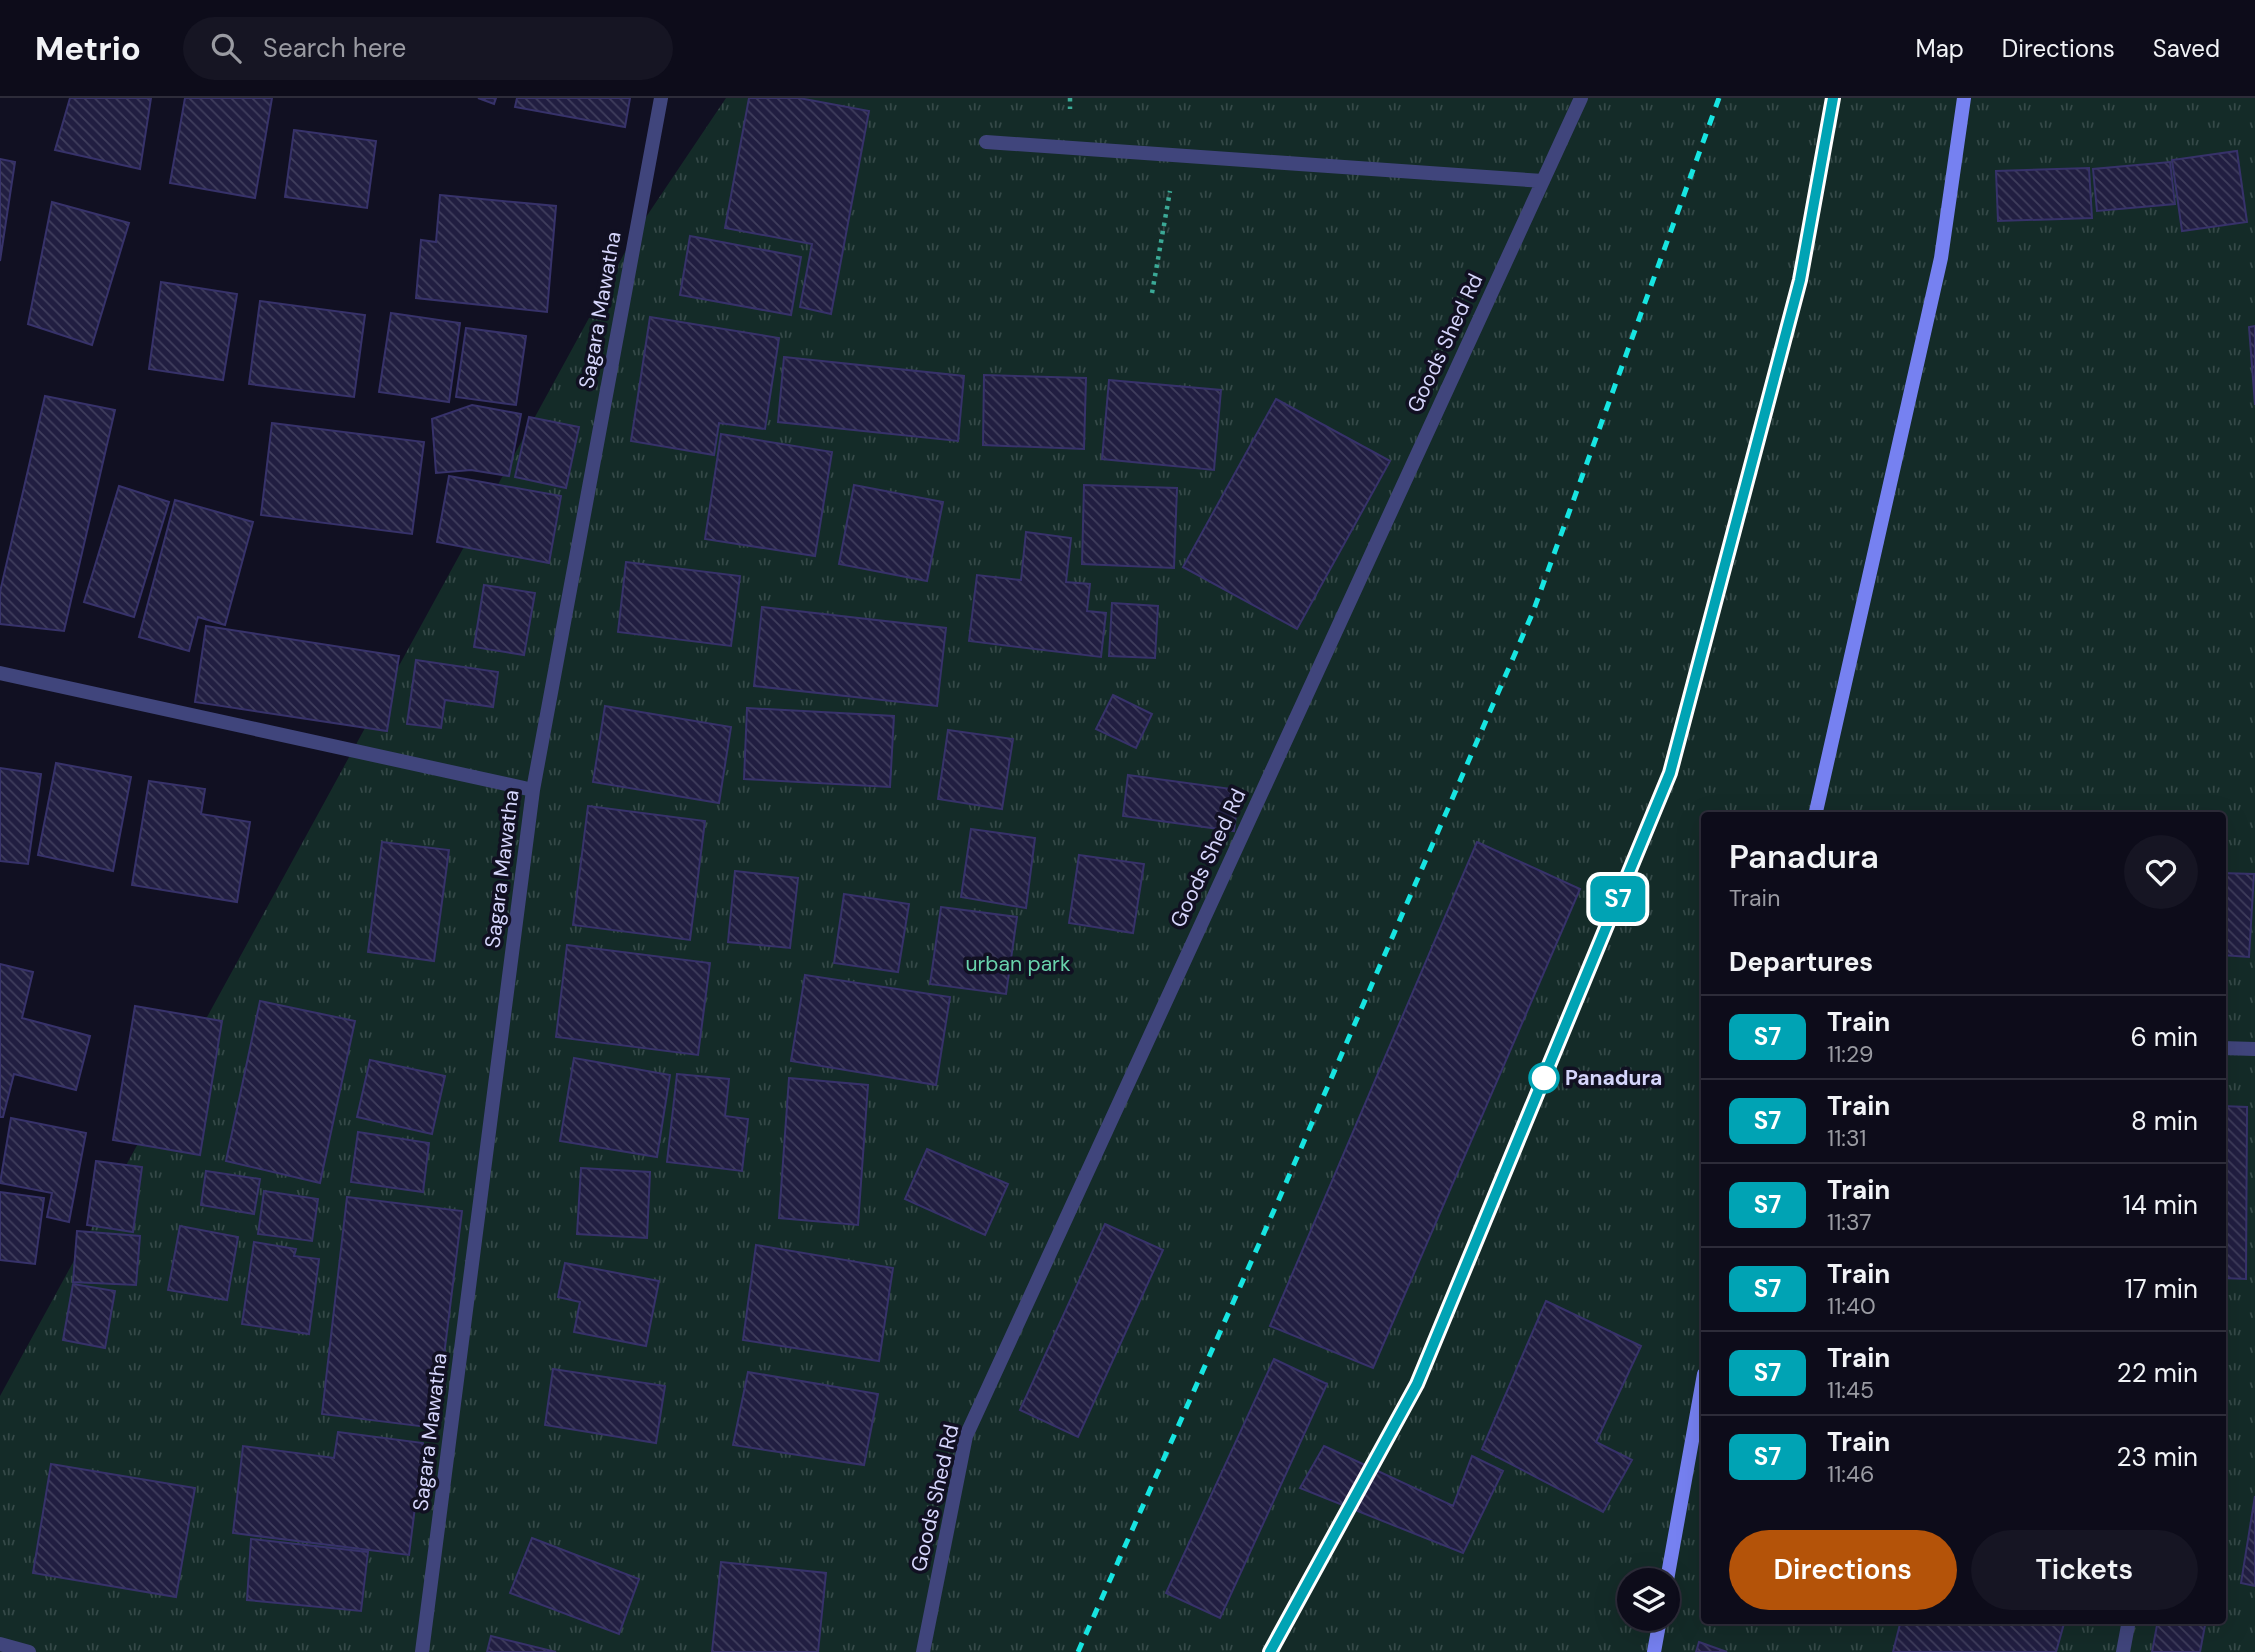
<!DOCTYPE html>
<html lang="en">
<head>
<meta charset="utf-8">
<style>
  body { margin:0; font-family:"DM Sans",sans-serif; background:#161523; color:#f1f3f6; height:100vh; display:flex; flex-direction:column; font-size:26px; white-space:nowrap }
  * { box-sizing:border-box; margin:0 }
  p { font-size:23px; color:#9a9ba2 }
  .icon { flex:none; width:38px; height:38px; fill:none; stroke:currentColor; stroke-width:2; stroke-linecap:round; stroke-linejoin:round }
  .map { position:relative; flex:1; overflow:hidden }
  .side { position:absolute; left:1701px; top:714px; width:525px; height:812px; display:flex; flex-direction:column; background:#0d0c1a; border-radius:7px; box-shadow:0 7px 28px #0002,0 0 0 2px #2d2c39 }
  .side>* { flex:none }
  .badge { padding:0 14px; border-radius:10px; font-size:24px; line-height:46px }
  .fabs { position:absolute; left:1617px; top:1470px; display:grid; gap:14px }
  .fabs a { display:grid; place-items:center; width:63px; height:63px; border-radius:50%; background:#0d0c1a; box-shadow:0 7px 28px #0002,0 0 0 2px #2d2c39; font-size:35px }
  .map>.badge { position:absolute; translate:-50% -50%; box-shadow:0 0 0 4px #fff }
  h2 { padding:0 28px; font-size:26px; line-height:63px }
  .round { display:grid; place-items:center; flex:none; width:74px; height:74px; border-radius:37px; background:#161523 }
  .head { display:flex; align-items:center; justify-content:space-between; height:119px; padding:0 28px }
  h1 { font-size:33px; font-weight:600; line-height:52px }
  .primary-button { display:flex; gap:14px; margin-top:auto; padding:14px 28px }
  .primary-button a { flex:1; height:80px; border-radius:42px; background:#b45309; color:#fff; font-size:28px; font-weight:600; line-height:80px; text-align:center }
  .primary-button a+a { background:#161523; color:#f1f3f6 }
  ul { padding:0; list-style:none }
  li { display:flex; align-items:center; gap:21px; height:84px; padding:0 28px; border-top:2px solid #2d2c39 }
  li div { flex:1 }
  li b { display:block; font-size:26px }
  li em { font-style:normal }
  li .badge { min-width:77px; font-weight:700; text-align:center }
  header { display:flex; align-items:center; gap:42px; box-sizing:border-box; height:98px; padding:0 35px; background:#0d0c1a; border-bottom:2px solid #2d2c39 }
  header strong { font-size:33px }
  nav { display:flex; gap:38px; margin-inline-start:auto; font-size:24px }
  .search { width:490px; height:63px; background:#161523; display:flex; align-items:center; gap:18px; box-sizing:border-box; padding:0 24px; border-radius:38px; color:#9a9ba2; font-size:26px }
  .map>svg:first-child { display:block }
</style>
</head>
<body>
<header>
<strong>Metrio</strong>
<div class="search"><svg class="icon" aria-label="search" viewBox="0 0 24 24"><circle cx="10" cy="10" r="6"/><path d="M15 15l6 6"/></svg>Search here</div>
<nav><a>Map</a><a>Directions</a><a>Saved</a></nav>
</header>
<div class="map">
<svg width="2255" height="1554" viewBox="0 0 2255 1554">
  <defs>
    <pattern id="park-tufts" width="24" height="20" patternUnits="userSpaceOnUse" patternTransform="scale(1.75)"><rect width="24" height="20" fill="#142b28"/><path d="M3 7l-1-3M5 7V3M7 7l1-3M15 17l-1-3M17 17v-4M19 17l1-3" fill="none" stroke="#354948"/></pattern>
    <pattern id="building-back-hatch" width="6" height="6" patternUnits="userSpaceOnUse" patternTransform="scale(1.75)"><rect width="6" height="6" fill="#211e41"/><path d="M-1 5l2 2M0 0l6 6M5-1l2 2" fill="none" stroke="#403e5d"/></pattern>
  </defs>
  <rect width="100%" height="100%" fill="#111022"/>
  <path fill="url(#park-tufts)" fill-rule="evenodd" d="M726,0H2255V1554H0V1298L636,134ZM1704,718H2222V1522H1704ZM1629,1482H1668V1521H1629Z"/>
  <path fill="url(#building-back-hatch)" stroke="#37326a" stroke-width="2" d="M70,0H151L140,71L55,52Z
    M185,0H272L255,100L170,85Z
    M478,0H496L494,6Z
    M517,0H630L625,29L515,9Z
    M749,0H799L869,13L831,216L800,209L812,146L725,130Z
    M294,32L376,43L367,110L285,99Z
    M2237,53L2247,124L2182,133L2172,62Z
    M0,61L15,64L0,163Z
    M2170,64L2175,106L2097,113L2093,71Z
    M2089,70L2092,120L1998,123L1996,73Z
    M440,97L556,108L547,214L416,200L421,142L436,144Z
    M52,104L129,125L92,247L28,226Z
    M690,138L801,159L791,217L680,197Z
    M161,184L237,196L223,282L149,271Z
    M260,203L365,217L354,299L249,286Z
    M391,215L460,225L449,304L379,294Z
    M650,219L779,240L765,331L719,325L714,357L631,343Z
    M2255,228V307L2249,229Z
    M466,230L526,238L516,307L456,299Z
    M784,259L964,278L958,343L778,324Z
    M984,277L1086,280L1084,351L983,347Z
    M1109,282L1221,292L1214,372L1102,361Z
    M45,298L115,312L64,533L0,526V494Z
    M1276,301L1390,363L1297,531L1183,469Z
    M472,307L521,316L509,378L471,372L436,375L432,321Z
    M529,319L579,329L566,390L515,379Z
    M272,325L424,344L412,436L261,417Z
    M721,336L832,354L815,458L705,441Z
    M449,378L561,398L549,465L437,444Z
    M854,387L943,404L927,483L839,466Z
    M1084,387L1177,390L1174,470L1082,466Z
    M119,388L169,404L134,519L84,504Z
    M175,402L253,424L225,527L198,519L189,553L139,539Z
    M1026,434L1071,440L1066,484L1090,486L1087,513L1106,515L1101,559L969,543L977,477L1021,482Z
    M626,464L740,478L731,548L618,534Z
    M484,487L535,495L524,557L474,549Z
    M1112,505L1158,508L1155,560L1109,558Z
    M762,509L946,530L937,608L754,588Z
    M206,528L399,558L387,633L195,604Z
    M416,562L498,574L493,609L445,602L441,630L407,626Z
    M1113,597L1152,616L1136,650L1096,631Z
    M605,608L731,629L719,705L593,684Z
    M747,610L894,618L890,689L744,681Z
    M948,632L1013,641L1002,711L938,701Z
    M56,665L131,679L113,773L38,757Z
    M0,670L41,676L28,766L0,763Z
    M1128,677L1239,692L1234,733L1123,718Z
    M149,683L205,691L201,716L250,724L237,804L132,787Z
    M588,708L705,723L690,842L573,827Z
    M971,731L1035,740L1026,810L961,799Z
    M382,744L449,752L434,863L368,854Z
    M1477,744L1580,791L1373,1270L1270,1228Z
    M1079,757L1144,766L1133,835L1069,825Z
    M735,773L798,780L790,850L728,844Z
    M2222,775L2254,776L2249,859L2222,857Z
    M844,796L909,806L898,874L834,865Z
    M941,809L1017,819L1006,896L930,886Z
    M567,847L710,865L698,957L556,939Z
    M0,866L33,874L22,920L90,938L76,992L14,976L3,1019H0Z
    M805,877L950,899L936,987L791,963Z
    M260,903L355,923L320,1085L226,1063Z
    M135,908L222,923L200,1057L113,1042Z
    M574,960L670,977L657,1059L560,1043Z
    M370,962L445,978L432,1036L357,1019Z
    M677,976L729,981L725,1018L748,1021L742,1073L667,1064Z
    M789,980L868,987L858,1127L779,1120Z
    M2222,1008L2247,1009L2246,1181L2222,1180Z
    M11,1020L86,1035L69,1124L47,1119L52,1095L0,1085Z
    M358,1034L429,1045L423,1094L351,1084Z
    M927,1051L1008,1086L985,1137L905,1101Z
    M96,1063L142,1069L133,1134L87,1127Z
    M581,1070L650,1074L647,1140L577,1136Z
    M206,1073L260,1081L254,1116L201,1107Z
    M264,1093L318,1101L312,1143L258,1136Z
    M0,1094L44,1100L35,1166L0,1162Z
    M347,1099L462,1113L435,1330L322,1316Z
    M1105,1126L1163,1152L1078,1339L1020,1312Z
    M180,1128L238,1139L227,1202L168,1192Z
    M77,1133L140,1138L136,1187L73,1184Z
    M254,1144L296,1151L294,1158L319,1161L309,1236L242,1226Z
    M756,1147L893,1170L879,1263L743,1242Z
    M565,1165L659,1183L646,1248L574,1234L580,1204L558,1199Z
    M73,1186L115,1193L105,1250L63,1242Z
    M1546,1203L1641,1248L1596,1344L1632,1362L1603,1414L1482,1351Z
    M1274,1261L1327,1286L1220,1520L1166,1495Z
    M553,1271L665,1288L656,1345L545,1327Z
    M748,1274L878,1296L864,1367L733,1347Z
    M338,1334L423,1345L409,1457L233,1435L243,1348L334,1360Z
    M1324,1348L1453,1408L1472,1358L1503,1373L1463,1455L1300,1390Z
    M51,1366L195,1390L176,1499L33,1475Z
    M2255,1398V1488L2241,1485Z
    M532,1440L639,1481L619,1536L510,1495Z
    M251,1441L368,1454L361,1513L247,1502Z
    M721,1464L826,1475L818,1554H712Z
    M1901,1522H2065L2056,1554H1893Z
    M2158,1522H2206L2200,1554H2152Z
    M491,1538L556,1554H487Z
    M1699,1544L1727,1554H1696Z"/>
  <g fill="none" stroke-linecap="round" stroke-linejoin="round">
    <path stroke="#3ba996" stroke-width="4.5" stroke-dasharray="3.5 5" stroke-linecap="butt" d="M1070,0V11
      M1152,195L1170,93"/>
    <path stroke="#40457c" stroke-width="14" d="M986,44L1543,83
      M0,575L533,692
      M2222,950L2255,951
      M0,1546L29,1554
      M422,1554L533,692L661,0
      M923,1554L966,1338L1581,0
      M2123,1554L2129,1522"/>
    <path stroke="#7681f1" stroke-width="14" d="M1815,718L1941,160L1964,0
      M1667,1482L1704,1276
      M1654,1554L1660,1521"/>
    <path stroke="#17e4e1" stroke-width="5" stroke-dasharray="10 9" stroke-linecap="butt" d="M1078,1554L1279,1101L1533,514L1719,0
      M1270,1554L1417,1286L1670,675L1799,182L1833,0"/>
  </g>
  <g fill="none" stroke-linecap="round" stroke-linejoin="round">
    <defs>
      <path id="line" d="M1270,1554L1417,1286L1670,675L1800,182L1833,0"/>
    </defs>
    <use href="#line" stroke="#fff" stroke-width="16"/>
    <use href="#line" stroke="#00a3b4" stroke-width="10"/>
  </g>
  <circle fill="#fff" stroke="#00a3b4" stroke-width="3.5" cx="1544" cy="980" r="14"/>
  <g text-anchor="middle" stroke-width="7" stroke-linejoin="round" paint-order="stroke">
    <g font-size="21" fill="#d5d5fb" stroke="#111022">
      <text transform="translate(600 212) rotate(-80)" y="7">Sagara Mawatha</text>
      <text transform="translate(1445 245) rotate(-65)" y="7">Goods Shed Rd</text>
      <text transform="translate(1208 760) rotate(-65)" y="7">Goods Shed Rd</text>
      <text transform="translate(502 771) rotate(-83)" y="7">Sagara Mawatha</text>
      <text transform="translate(430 1334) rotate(-83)" y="7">Sagara Mawatha</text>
      <text transform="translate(935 1400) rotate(-77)" y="7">Goods Shed Rd</text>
    </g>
    <g font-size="21" fill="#69d3ac" stroke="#111022">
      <text x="1018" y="873">urban park</text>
    </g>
    <g font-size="21" font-weight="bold" fill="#d5d5fb" stroke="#111022" text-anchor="start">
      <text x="1565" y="987">Panadura</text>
    </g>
  </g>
</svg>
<div class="fabs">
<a><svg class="icon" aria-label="layers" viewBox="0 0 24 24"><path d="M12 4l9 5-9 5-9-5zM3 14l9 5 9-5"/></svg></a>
</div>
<b class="badge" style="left:1618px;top:801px;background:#00a3b4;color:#fff">S7</b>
<section class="side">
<div class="head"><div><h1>Panadura</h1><p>Train</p></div><a class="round"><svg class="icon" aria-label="heart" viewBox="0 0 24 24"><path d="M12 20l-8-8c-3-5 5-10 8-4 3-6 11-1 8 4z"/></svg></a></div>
<h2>Departures</h2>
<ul>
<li><span class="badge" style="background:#00a3b4;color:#fff">S7</span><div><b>Train</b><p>11:29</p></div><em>6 min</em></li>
<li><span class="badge" style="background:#00a3b4;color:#fff">S7</span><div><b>Train</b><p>11:31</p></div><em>8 min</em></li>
<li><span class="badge" style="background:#00a3b4;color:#fff">S7</span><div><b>Train</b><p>11:37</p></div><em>14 min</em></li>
<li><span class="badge" style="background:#00a3b4;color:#fff">S7</span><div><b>Train</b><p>11:40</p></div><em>17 min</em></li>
<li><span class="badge" style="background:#00a3b4;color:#fff">S7</span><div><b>Train</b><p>11:45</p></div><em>22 min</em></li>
<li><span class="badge" style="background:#00a3b4;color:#fff">S7</span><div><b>Train</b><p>11:46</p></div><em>23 min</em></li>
</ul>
<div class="primary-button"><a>Directions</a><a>Tickets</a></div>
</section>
</div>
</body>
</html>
